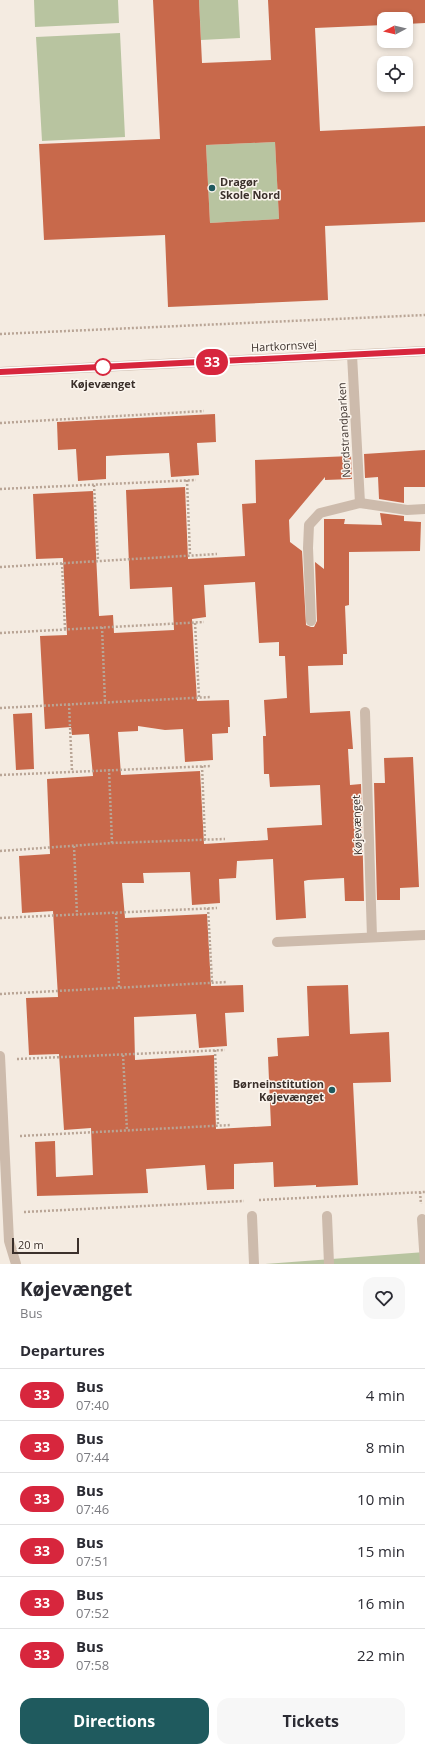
<!DOCTYPE html>
<html lang="en">
<head>
<meta charset="utf-8">
<style>
  body { margin:0; font-family:"Open Sans",sans-serif; background:#f7f7f7; color:#2b2b33; height:100vh; display:flex; flex-direction:column; font-size:15px; white-space:nowrap }
  * { box-sizing:border-box; margin:0 }
  p { font-size:13px; color:#7c7c81 }
  .icon { flex:none; width:22px; height:22px; fill:none; stroke:currentColor; stroke-width:2; stroke-linecap:round; stroke-linejoin:round }
  .map { position:relative; height:1264px; overflow:hidden }
  .panel { display:flex; flex-direction:column; background:#fff; flex:1 }
  .panel>* { flex:none }
  .badge { padding:0 8px; border-radius:13px; font-size:14px; line-height:26px }
  .needle { width:26px; rotate:263deg }
  .buttons { position:absolute; left:377px; top:12px; display:grid; gap:8px }
  .buttons a { display:grid; place-items:center; width:36px; height:36px; border-radius:8px; background:#fff; box-shadow:0 2px 6px #0003; font-size:20px }
  .scale { position:absolute; left:12px; bottom:10px; width:67px; box-sizing:border-box; padding-left:4px; border:2px solid #3b302b; border-top:0; font-size:11px; line-height:14px; white-space:nowrap; color:#3b302b; -webkit-text-stroke:3px #fbf5ee; paint-order:stroke }
  .map>.badge { position:absolute; translate:-50% -50%; box-shadow:0 0 0 2px #fff }
  h2 { padding:0 20px; font-size:15px; line-height:36px }
  .round { display:grid; place-items:center; flex:none; width:42px; height:42px; border-radius:12px; background:#f7f7f7 }
  .overview { display:flex; align-items:center; justify-content:space-between; height:68px; padding:0 20px }
  h1 { font-size:19px; font-weight:700; line-height:30px }
  .cta { display:flex; gap:8px; margin-top:auto; padding:8px 20px }
  .cta a { flex:1; height:46px; border-radius:12px; background:#1f5a5e; color:#fff; font-size:16px; font-weight:700; line-height:46px; text-align:center }
  .cta a+a { background:#f7f7f7; color:#2b2b33 }
  ul { padding:0; list-style:none }
  li { display:flex; align-items:center; gap:12px; height:52px; padding:0 20px; border-top:1px solid #e1e1e2 }
  li div { flex:1 }
  li b { display:block; font-size:15px }
  li em { font-style:normal }
  li .badge { min-width:44px; font-weight:700; text-align:center }
  .map>svg:first-child { display:block }
</style>
</head>
<body>
<div class="map">
<svg width="425" height="1264" viewBox="0 0 425 1264">
  <rect width="100%" height="100%" fill="#f4ebe1"/>
  <path fill="#b8c4a0" d="M34,0H118L119,23L35,27Z
    M199,0H238L240,38L201,40Z
    M120,33L125,137L42,141L36,37Z
    M275,142L279,219L210,223L206,145Z
    M425,1252V1264H265Z"/>
  <path fill="#c8694b" fill-rule="evenodd" d="M153,0H199L202,63L271,60L268,0H425V23L406,24V19H384V25L315,28L320,131L425,126V222L325,226L328,300L168,307L165,235L44,240L39,144L160,139ZM275,142L279,219L210,223L206,145Z
    M215,414L216,442L197,443L199,475L171,477L169,453L123,455L106,456V479L78,481L76,449L58,450L57,422Z
    M425,450V487H404V503L379,499L378,477L365,478L364,454Z
    M351,456L352,479L325,480V477L289,520L290,542L302,551L306,625L311,627H314L317,621L315,562L324,569V519H345L344,524L382,525L380,513L404,516V521L421,522L420,551L349,552V605L345,606L347,654H343V665L308,666L310,713L350,711L353,749H348L350,785L361,784L364,901H345L344,878L308,880L304,881L306,918L276,920L273,859L237,861L236,878L219,879L220,903L192,905L190,872L143,873L144,883H122L125,918L207,914L211,986L243,985L244,1012L225,1013L227,1046L199,1048L196,1014L134,1017L135,1060L214,1055L216,1129L271,1126L268,1057L278,1056L277,1038L309,1036L307,986L348,985L350,1034L389,1032L391,1082L353,1083L358,1185L316,1187V1185L274,1187L273,1162L234,1164V1189L207,1190L205,1165L146,1169L148,1193L37,1196L35,1142L55,1141L56,1177L93,1175L91,1128L64,1130L59,1054L29,1055L26,998L58,997L53,911L22,913L19,856L50,854L47,779L93,776L89,734L72,735L71,727L45,729L40,636L67,635L63,558L36,559L33,494L93,491L99,616L113,615L114,633L174,630L172,587L130,589L126,490L185,487L188,559L245,556L242,504L256,503L255,460ZM255,582L259,643L279,642V656H285L287,698L264,700L266,736H263L264,774H269L270,787L320,785L322,825L267,828L268,840L204,844L200,771L121,775L118,732L138,731V726L165,730L183,729L185,762L213,760L212,734L228,733V727H230L229,700L197,701L192,619L206,617L204,585Z
    M32,713L34,769L16,770L13,714Z
    M413,757L419,887L400,888V900H377L374,783H385L384,758Z"/>
  <g fill="none" stroke-linecap="round" stroke-linejoin="round">
    <path stroke="#b9a596" stroke-width="2.5" stroke-dasharray="2 2" stroke-linecap="butt" d="M0,334L425,315
      M0,423L204,411
      M187,480L190,555
      M94,485L98,560
      M0,489L196,480
      M62,563L65,629
      M0,567L217,554
      M195,623L199,697
      M102,627L105,702
      M0,633L204,622
      M69,704L72,771
      M0,708L211,697
      M202,766L205,840
      M109,769L112,843
      M0,775L211,766
      M74,846L77,915
      M0,851L112,843L225,839
      M208,908L212,982
      M116,913L119,987
      M0,918L217,908
      M0,994L227,982
      M215,1050L218,1125
      M123,1055L127,1130
      M17,1059L225,1050
      M20,1136L231,1125
      M420,1192L421,1204
      M259,1200L425,1192
      M24,1212L244,1201"/>
    <path stroke="#cdbbac" stroke-width="10" d="M252,1216L254,1264
      M327,1216L329,1264
      M422,1219L425,1264"/>
    <path stroke="#cdbbac" stroke-width="10" d="M311,621L308,548L309,525L320,513L360,503L407,510L425,509"/>
    <path stroke="#cdbbac" stroke-width="10" d="M352,355L360,503
      M365,712L372,937
      M277,942L425,935
      M0,1056L9,1241L16,1264"/>
    <path stroke="#cdbbac" stroke-width="10" d="M0,372L425,351"/>
  </g>
  <g fill="none" stroke-linecap="round" stroke-linejoin="round">
    <defs>
      <path id="line" d="M0,372L425,351"/>
    </defs>
    <use href="#line" stroke="#fff" stroke-width="9"/>
    <use href="#line" stroke="#d7263d" stroke-width="6"/>
  </g>
  <g fill="#1f5a5e" stroke="#fbf5ee" stroke-width="1.5">
    <circle cx="212" cy="188" r="4"/>
    <circle cx="332" cy="1090" r="4"/>
  </g>
  <circle fill="#fff" stroke="#d7263d" stroke-width="2" cx="103" cy="367" r="8"/>
  <g text-anchor="middle" stroke-width="3" stroke-linejoin="round" paint-order="stroke">
    <g font-size="11" font-weight="bold" fill="#3b302b" stroke="#fbf5ee" text-anchor="start">
      <text x="220" y="186">Dragør<tspan x="220" dy="13">Skole Nord</tspan></text>
      <text x="324" y="1088" text-anchor="end">Børneinstitution<tspan x="324" dy="13">Køjevænget</tspan></text>
    </g>
    <g font-size="11" fill="#3b302b" stroke="#fbf5ee">
      <text transform="translate(284 346) rotate(-3)" y="4">Hartkornsvej</text>
      <text transform="translate(344 430) rotate(-93)" y="4">Nordstrandparken</text>
      <text transform="translate(357 825) rotate(-92)" y="4">Køjevænget</text>
    </g>
    <g font-size="11" font-weight="bold" fill="#3b302b" stroke="#fbf5ee">
      <text x="103" y="388">Køjevænget</text>
    </g>
  </g>
</svg>
<div class="buttons">
<a><svg class="needle" viewBox="-14 -14 28 28"><path d="M0-13l5 13h-10z" fill="#e53935"/><path d="M0 13l5-13h-10z" fill="#7c7c81"/></svg></a>
<a><svg class="icon" aria-label="locate" viewBox="0 0 24 24"><circle cx="12" cy="12" r="6"/><path d="M12 2v4M12 18v4M2 12h4M18 12h4"/></svg></a>
</div>
<div class="scale">20 m</div>
<b class="badge" style="left:212px;top:362px;background:#d7263d;color:#fff">33</b>
</div>
<section class="panel">
<div class="overview"><div><h1>Køjevænget</h1><p>Bus</p></div><a class="round"><svg class="icon" aria-label="heart" viewBox="0 0 24 24"><path d="M12 20l-8-8c-3-5 5-10 8-4 3-6 11-1 8 4z"/></svg></a></div>
<h2>Departures</h2>
<ul>
<li><span class="badge" style="background:#d7263d;color:#fff">33</span><div><b>Bus</b><p>07:40</p></div><em>4 min</em></li>
<li><span class="badge" style="background:#d7263d;color:#fff">33</span><div><b>Bus</b><p>07:44</p></div><em>8 min</em></li>
<li><span class="badge" style="background:#d7263d;color:#fff">33</span><div><b>Bus</b><p>07:46</p></div><em>10 min</em></li>
<li><span class="badge" style="background:#d7263d;color:#fff">33</span><div><b>Bus</b><p>07:51</p></div><em>15 min</em></li>
<li><span class="badge" style="background:#d7263d;color:#fff">33</span><div><b>Bus</b><p>07:52</p></div><em>16 min</em></li>
<li><span class="badge" style="background:#d7263d;color:#fff">33</span><div><b>Bus</b><p>07:58</p></div><em>22 min</em></li>
</ul>
<div class="cta"><a>Directions</a><a>Tickets</a></div>
</section>
</body>
</html>
